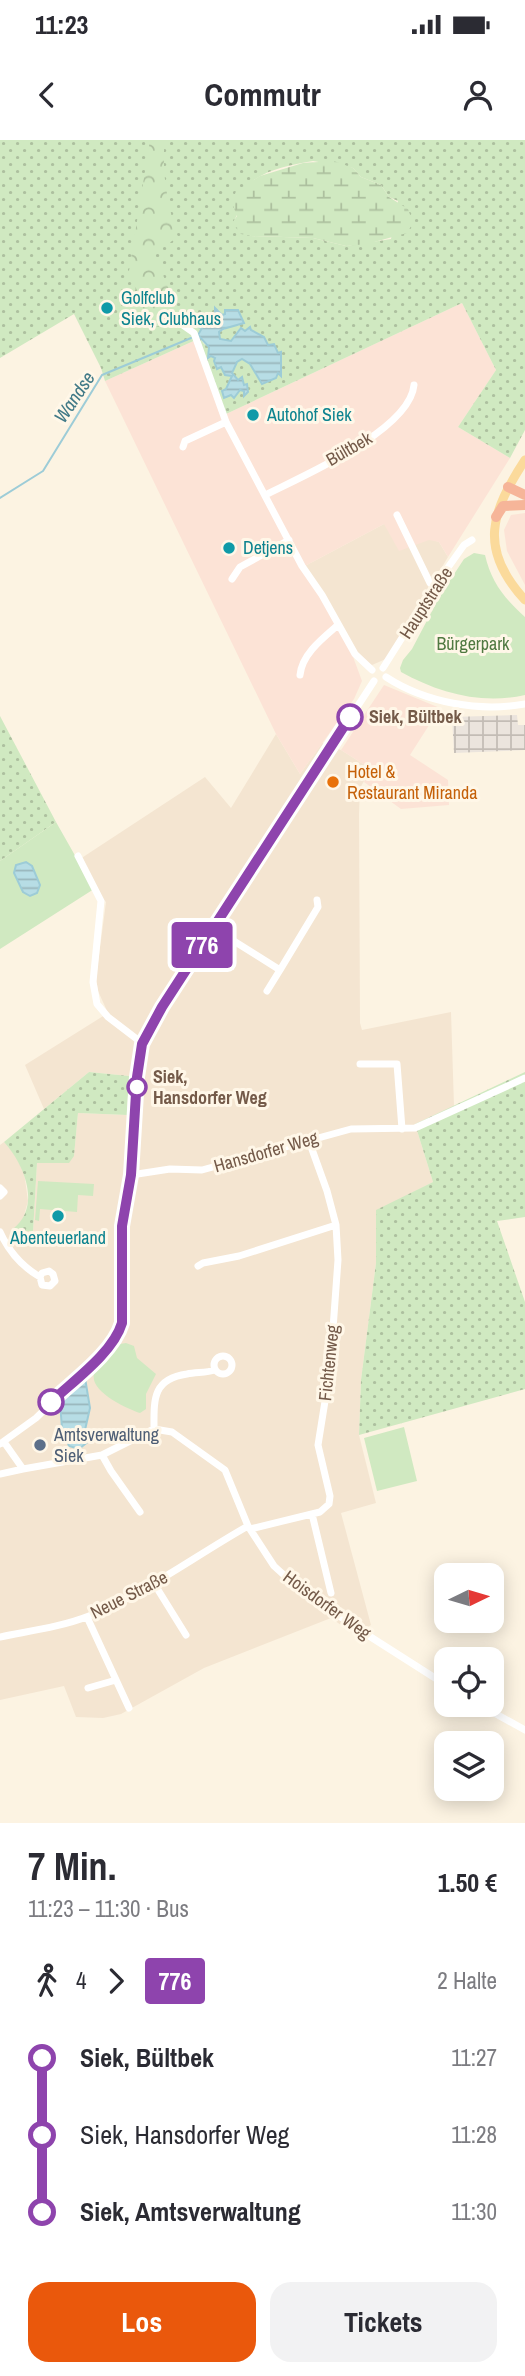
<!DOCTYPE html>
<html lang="de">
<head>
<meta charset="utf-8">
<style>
  body { margin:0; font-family:"Archivo Narrow",sans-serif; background:#f2f2f3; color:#2b2b33; height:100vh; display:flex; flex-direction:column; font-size:26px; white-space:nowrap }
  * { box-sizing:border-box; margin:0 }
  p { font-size:23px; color:#7c7c81 }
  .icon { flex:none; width:38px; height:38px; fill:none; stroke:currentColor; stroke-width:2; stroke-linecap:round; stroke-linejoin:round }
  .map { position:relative; height:1683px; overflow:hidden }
  .side { display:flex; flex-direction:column; background:#fff; flex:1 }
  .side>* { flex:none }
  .badge { padding:0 14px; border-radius:5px; font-size:24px; line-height:46px }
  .needle { width:46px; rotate:85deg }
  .fabs { position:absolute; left:434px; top:1423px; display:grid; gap:14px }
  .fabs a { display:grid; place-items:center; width:70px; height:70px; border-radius:14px; background:#fff; box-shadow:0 4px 18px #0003; font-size:35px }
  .map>.badge { position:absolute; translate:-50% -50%; box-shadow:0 0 0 4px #fff }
  .legs { display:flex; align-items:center; gap:10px; height:77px; padding:0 28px; font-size:23px }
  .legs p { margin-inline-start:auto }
  .headline { display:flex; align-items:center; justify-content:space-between; height:119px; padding:0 28px }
  h1 { font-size:38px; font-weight:700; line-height:52px }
  .primary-button { display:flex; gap:14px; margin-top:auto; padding:14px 28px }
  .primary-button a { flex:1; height:80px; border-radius:21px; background:#ea580c; color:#fff; font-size:28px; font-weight:700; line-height:80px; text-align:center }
  .primary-button a+a { background:#f2f2f3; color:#2b2b33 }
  ul { padding:0 28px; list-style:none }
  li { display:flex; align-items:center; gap:24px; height:77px; font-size:26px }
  li i { display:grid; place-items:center; width:10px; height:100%; margin:0 9px; background:currentColor }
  li i::after { content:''; width:18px; height:18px; margin:-9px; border:5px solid; border-radius:50%; background:#fff }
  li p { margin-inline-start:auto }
  li:first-child i { background:linear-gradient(#0000 50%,currentColor 0) }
  li:last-child i { background:linear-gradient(currentColor 50%,#0000 0) }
  .status { display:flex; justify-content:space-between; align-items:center; height:49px; padding:0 35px; background:#fff; direction:ltr }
  .status svg { height:19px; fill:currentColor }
  header { display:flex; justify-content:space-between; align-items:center; height:91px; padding:0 28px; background:#fff; font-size:32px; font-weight:700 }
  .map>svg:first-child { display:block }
</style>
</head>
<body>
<div class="status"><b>11:23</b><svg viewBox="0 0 49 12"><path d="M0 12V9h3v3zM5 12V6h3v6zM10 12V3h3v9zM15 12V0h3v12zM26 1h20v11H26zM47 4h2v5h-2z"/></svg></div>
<header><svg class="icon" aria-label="back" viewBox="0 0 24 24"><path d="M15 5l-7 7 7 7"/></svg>Commutr<svg class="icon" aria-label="person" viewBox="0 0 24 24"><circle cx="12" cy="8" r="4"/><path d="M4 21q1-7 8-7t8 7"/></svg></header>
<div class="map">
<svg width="525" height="1683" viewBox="0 0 525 1683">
  <defs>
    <pattern id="industrial-grid" width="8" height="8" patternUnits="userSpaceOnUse" patternTransform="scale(1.75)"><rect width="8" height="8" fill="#ebe4dd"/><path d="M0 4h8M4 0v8" fill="none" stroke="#c3bcb5"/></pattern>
    <pattern id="grass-dots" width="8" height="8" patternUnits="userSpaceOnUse" patternTransform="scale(1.75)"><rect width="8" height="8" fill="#d0e9c1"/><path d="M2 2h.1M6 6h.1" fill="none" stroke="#adc09f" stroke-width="1.8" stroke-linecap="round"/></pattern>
    <pattern id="forest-crowns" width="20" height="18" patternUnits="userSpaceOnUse" patternTransform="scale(1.75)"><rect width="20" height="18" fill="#d0e9c1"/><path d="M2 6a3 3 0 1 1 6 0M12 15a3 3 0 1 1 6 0" fill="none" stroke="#adc09f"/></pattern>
    <pattern id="wetland-marsh" width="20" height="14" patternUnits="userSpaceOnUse" patternTransform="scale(1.75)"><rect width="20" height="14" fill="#d0e9c1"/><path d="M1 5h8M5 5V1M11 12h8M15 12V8" fill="none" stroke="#adc09f"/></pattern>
    <pattern id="water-rules" width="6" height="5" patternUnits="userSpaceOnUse" patternTransform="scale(1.75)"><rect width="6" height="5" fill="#b7dde5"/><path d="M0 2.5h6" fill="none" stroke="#99b6bc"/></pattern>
  </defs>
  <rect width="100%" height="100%" fill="#fcf3e2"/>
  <path fill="#f4e5d1" d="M384,384L439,402L448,417L388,518L372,525L352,514L303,427Z
    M276,594L300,634L322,603L341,610L371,629L360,648L359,674L360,883L362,890L451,872L454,966L415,984L433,1042L376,1071V1123L361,1240L359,1295L376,1363L341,1373L371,1485L355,1495L331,1478L204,1528L121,1574L103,1578L76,1577L64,1546L0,1560V1005L4,1002L13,1012L24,1032L28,1061L23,1079L18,1086L33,1092L37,1023L74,1016L78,973L127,975L129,936L89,932L44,969L25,925L108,873L98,851L96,838L106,762L94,749L77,721L205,637L231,668Z"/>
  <path fill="#fce3d6" d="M462,163L496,230L458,287L510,318L448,417L439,402L429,400L399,411L384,384L303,427L352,514L362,541L354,559L300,634L276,594L105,241L198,199L226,274Z
    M525,373V445L507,411L504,390L511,375Z
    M384,545L440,568L410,615L448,640L449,665L401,669L364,642L371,629L341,610Z"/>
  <path fill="url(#industrial-grid)" d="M517,575L518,585H525V610L454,613L452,577Z"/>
  <path fill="url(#grass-dots)" fill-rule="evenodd" d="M0,0H525V290L510,318L458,287L496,230L462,163L226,274L198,199L105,241L101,228L74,174L0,218ZM313,21L353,28L361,37L381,45L389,57L398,61L391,99L346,106L313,98L251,96L233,83L254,40C269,29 294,24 313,21ZM225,170L239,186H232L219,192L220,200L231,201L240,188L245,191L251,190L278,214C279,231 279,237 262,244L250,224L243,219L237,222L232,233L239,240L241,237L245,255L244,250H240L233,258L226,249L232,236L220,227L216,218L211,216L210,207L204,204L200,198L203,183L207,177L225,174Z
    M0,576L56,682L0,721Z
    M89,932L129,936L127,975L78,973L74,1016L69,1023H37L33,1092L13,1089C42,1066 24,1024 4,1002Z
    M525,932V1077L497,1081L525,1162V1249L359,1295L361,1240L376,1123V1070L433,1042L415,984Z"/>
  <path fill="url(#forest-crowns)" d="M150,0H165C161,30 168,69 178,97L154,113L182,181L150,188L129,131Z"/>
  <path fill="url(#wetland-marsh)" d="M334,21L353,28L361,37L381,45L389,57L408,69L413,83L407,93L367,104L346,106L313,98L251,96L241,94L232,83L237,76L232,63L236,51L260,36L303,23Z"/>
  <path fill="#d0e9c1" d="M474,413L485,415C491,442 505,459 525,477V555C482,565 439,553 401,532L400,528L403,520L412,509L441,454L464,419Z
    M56,682L94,749L0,809V721Z
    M38,1041L94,1044L93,1056L78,1055L77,1072L40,1069L39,1081L35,1080Z
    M126,1203L134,1206L137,1218L156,1234L146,1254V1269L140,1273C126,1268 83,1249 96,1229C101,1219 113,1211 120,1204Z
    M404,1287L417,1341L377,1351L364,1298Z"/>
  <path fill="url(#water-rules)" stroke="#9dccd7" stroke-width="2" d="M215,168L222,175L225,174V170H238L244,183L223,189L219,192L220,199L231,201L241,188L245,191L250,187L251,190L264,197L268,205L274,204L278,213L281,212V236L278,233L276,238L262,244L250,224L242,219L237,222L232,233L238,240L242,237L244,245L247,244L248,252L244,256V251L240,250L234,258L231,255L224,258L222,251L226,249L232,236L225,235L221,227L217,229L214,221L215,218L211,216L208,218L209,207L198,195L202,188L198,187V183L203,182V176L207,177V174L211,176L215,174Z
    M26,722L32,726L40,745L37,753L30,756L23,752L14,733L16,725Z
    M85,1238L90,1268L85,1290L89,1301L79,1309L69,1306L62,1288L60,1263Z"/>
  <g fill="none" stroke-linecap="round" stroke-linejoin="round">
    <path stroke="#9dccd7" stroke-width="2" d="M0,358L43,331L102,235L191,198"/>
    <path stroke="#fff" stroke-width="7" d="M184,186L194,193L226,282L302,426L322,455L355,514L372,530
      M183,307L185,301L226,282
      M265,355C303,336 410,290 414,245
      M397,375L430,443L434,447
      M232,439L240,427L289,400
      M383,528L434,447L464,405L472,400
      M300,535C302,514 323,498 338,485
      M386,537C426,563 479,572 525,564
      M78,716L101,761L93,842L97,864L108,877L142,903
      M213,788L280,830L267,851
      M280,830L318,767L317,760
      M360,924H397L402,989
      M131,1035L170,1029L202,1030L351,989L415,988L525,938
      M0,1048L4,1052L0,1056
      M0,1092C9,1112 21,1126 40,1137L42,1145L50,1146L55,1141L53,1134L49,1131L42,1133L40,1137
      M198,1126L203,1123L239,1116L336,1085
      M214 1225a9 9 0 1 1 18 0a9 9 0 1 1-18 0Z
      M154,1289C154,1260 152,1239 187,1234C196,1232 206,1233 215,1230
      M4,1302L23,1329L102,1315L154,1289L172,1292L225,1330L248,1386L274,1426L296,1446L355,1487L446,1545
      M0,1304L36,1278L106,1210L119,1193L124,1171L122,1086L131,1035L137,937L142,903L162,867L374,541
      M102,1315L111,1331L140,1372
      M0,1334L23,1329
      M312,1374L331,1453
      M250,1389L320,1372L329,1364L330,1356L318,1305L330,1230L338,1120L336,1085L327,1051L309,1001
      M155,1445L186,1495
      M87,1477L129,1568
      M0,1497C29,1491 61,1487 89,1476C146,1453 195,1416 248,1386
      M88,1548L116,1540
      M478,1564L525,1590"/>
    <path stroke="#fbda9b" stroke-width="9" d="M525,320C491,372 478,409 525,460"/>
    <path stroke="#f6b599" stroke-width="10" d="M508,347L525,355
      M496,377L503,366L525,365"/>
  </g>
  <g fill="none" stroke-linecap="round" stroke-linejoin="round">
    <defs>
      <path id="line-1" d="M51,1262C73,1241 113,1213 122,1183V1086L131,1035L137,937L142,904L162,867L350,577"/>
    </defs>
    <use href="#line-1" stroke="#fff" stroke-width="16"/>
    <use href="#line-1" stroke="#8e44ad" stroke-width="10"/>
  </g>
  <g fill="#0f9aa8" stroke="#fff7e8" stroke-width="2.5">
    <circle cx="107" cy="168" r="7"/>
    <circle cx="253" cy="275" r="7"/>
    <circle cx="229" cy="408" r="7"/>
    <circle cx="58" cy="1076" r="7"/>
  </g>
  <g fill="#fff" stroke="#8e44ad" stroke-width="3.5">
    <circle cx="350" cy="577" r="12"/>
    <circle cx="137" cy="947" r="9"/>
    <circle cx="51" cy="1262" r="12"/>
  </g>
  <circle fill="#e8710a" stroke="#fff7e8" stroke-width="2.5" cx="333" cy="642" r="7"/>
  <circle fill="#5c6f8a" stroke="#fff7e8" stroke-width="2.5" cx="40" cy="1305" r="7"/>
  <g text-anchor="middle" stroke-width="6" stroke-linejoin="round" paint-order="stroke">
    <g font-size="18" fill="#0d838f" stroke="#fff7e8" text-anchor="start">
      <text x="121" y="164">Golfclub<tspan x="121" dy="21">Siek, Clubhaus</tspan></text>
      <text x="267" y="281">Autohof Siek</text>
      <text x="243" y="414">Detjens</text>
      <text x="58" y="1104" text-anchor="middle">Abenteuerland</text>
    </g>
    <g font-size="18" fill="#745a49" stroke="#fff7e8">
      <text transform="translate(349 309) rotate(-30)" y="6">Bültbek</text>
      <text transform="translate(426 463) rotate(-57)" y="6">Hauptstraße</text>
      <text transform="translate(266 1012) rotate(-16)" y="6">Hansdorfer Weg</text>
      <text transform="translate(329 1223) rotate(-84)" y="6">Fichtenweg</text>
      <text transform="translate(129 1455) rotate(-27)" y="6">Neue Straße</text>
      <text transform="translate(327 1465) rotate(36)" y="6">Hoisdorfer Weg</text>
    </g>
    <g font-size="18" fill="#507941" stroke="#fff7e8">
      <text x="473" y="510">Bürgerpark</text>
    </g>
    <g font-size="18" font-weight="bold" fill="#745a49" stroke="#fff7e8" text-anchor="start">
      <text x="369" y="583">Siek, Bültbek</text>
      <text x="153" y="943">Siek,<tspan x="153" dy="21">Hansdorfer Weg</tspan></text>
    </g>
    <g font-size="18" fill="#c56008" stroke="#fff7e8" text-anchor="start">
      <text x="347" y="638">Hotel &amp;<tspan x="347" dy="21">Restaurant Miranda</tspan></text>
    </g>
    <g font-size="18" fill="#4e5e75" stroke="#fff7e8" text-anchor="start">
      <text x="54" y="1301">Amtsverwaltung<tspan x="54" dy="21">Siek</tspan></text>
    </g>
    <g font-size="19" font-style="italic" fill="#427a87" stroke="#fff7e8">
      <text transform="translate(74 257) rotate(-56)" y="7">Wandse</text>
    </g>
  </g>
</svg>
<div class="fabs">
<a><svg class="needle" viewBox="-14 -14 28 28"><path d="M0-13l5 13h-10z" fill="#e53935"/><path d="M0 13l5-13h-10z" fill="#7c7c81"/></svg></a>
<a><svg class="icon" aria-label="locate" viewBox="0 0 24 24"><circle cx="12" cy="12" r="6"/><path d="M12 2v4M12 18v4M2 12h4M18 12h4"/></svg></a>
<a><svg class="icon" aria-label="layers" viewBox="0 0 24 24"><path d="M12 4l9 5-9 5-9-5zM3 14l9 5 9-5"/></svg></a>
</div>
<b class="badge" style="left:202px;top:805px;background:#8e44ad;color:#fff">776</b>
</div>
<section class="side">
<div class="headline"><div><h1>7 Min.</h1><p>11:23 – 11:30 · Bus</p></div><b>1.50 €</b></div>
<div class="legs"><svg class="icon" aria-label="walk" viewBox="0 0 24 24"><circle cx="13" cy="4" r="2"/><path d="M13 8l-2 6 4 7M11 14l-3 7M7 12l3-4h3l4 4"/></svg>4<svg class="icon" aria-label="forward" viewBox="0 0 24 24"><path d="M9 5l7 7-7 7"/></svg><b class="badge" style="background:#8e44ad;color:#fff">776</b><p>2 Halte</p></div>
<ul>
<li><i style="color:#8e44ad"></i><b>Siek, Bültbek</b><p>11:27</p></li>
<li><i style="color:#8e44ad"></i><span>Siek, Hansdorfer Weg</span><p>11:28</p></li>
<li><i style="color:#8e44ad"></i><b>Siek, Amtsverwaltung</b><p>11:30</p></li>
</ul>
<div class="primary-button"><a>Los</a><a>Tickets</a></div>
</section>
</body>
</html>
